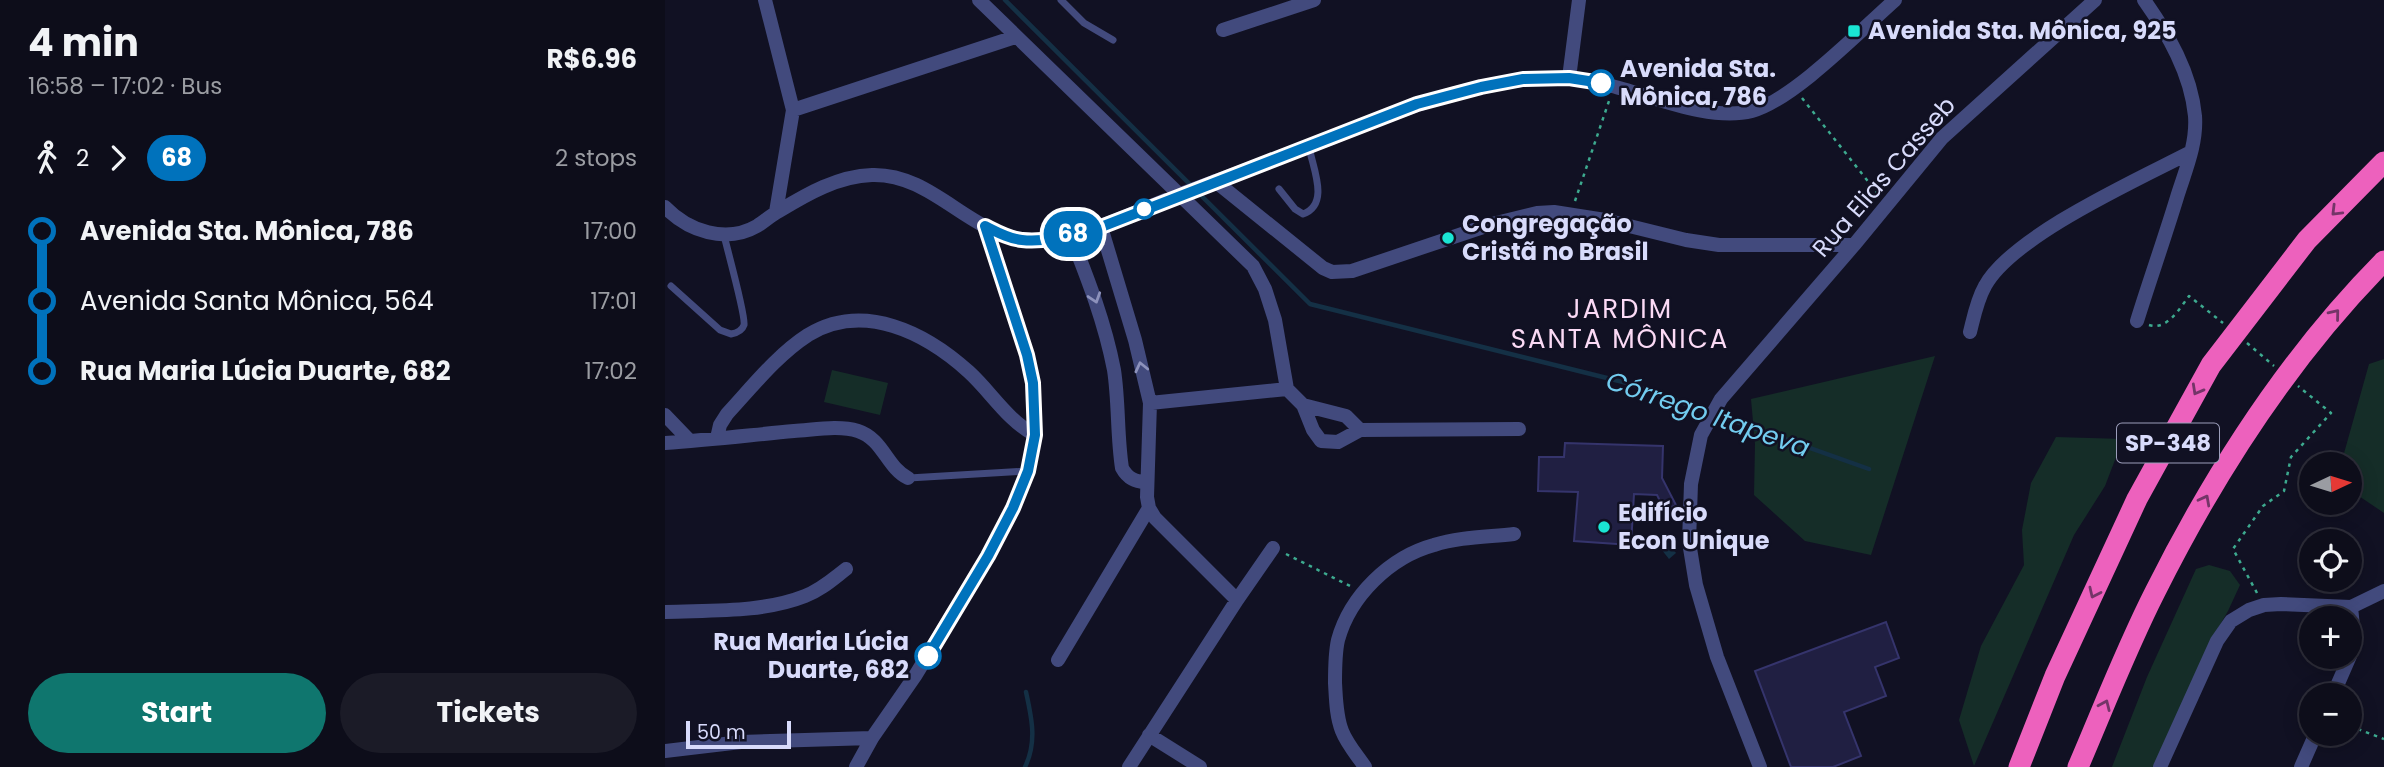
<!DOCTYPE html>
<html lang="en">
<head>
<meta charset="utf-8">
<style>
  body { margin:0; font-family:Poppins,sans-serif; background:#1b1b27; color:#f1f3f6; height:100vh; display:flex; flex-direction:column; font-size:26px; white-space:nowrap }
  * { box-sizing:border-box; margin:0 }
  p { font-size:23px; color:#9a9ca2 }
  .icon { flex:none; width:38px; height:38px; fill:none; stroke:currentColor; stroke-width:2; stroke-linecap:round; stroke-linejoin:round }
  .map { position:relative; flex:1; overflow:hidden }
  .sheet { display:flex; flex-direction:column; background:#0d0d1a; width:665px }
  .sheet>* { flex:none }
  .badge { padding:0 14px; border-radius:23px; font-size:24px; line-height:46px }
  .needle { width:46px; rotate:86deg }
  .buttons { position:absolute; left:1634px; top:452px; display:grid; gap:14px }
  .buttons a { display:grid; place-items:center; width:63px; height:63px; border-radius:50%; background:#0d0d1a; box-shadow:0 4px 18px #0003,0 0 0 2px #2d2d39; font-size:35px }
  .scale { position:absolute; left:21px; bottom:18px; width:105px; box-sizing:border-box; padding-left:7px; border:4px solid #d8dbfb; border-top:0; font-size:19px; line-height:24px; white-space:nowrap; color:#d8dbfb; -webkit-text-stroke:5px #111123; paint-order:stroke }
  .map>.badge { position:absolute; translate:-50% -50%; box-shadow:0 0 0 4px #fff }
  .legs { display:flex; align-items:center; gap:10px; height:77px; padding:0 28px; font-size:23px }
  .legs p { margin-inline-start:auto }
  .headline { display:flex; align-items:center; justify-content:space-between; height:119px; padding:0 28px }
  h1 { font-size:38px; font-weight:700; line-height:52px }
  .action { display:flex; gap:14px; margin-top:auto; padding:14px 28px }
  .action a { flex:1; height:80px; border-radius:42px; background:#0f766e; color:#fff; font-size:28px; font-weight:700; line-height:80px; text-align:center }
  .action a+a { background:#1b1b27; color:#f1f3f6 }
  ul { padding:0 28px; list-style:none }
  li { display:flex; align-items:center; gap:24px; height:70px; font-size:26px }
  li i { display:grid; place-items:center; width:10px; height:100%; margin:0 9px; background:currentColor }
  li i::after { content:''; width:18px; height:18px; margin:-9px; border:5px solid; border-radius:50%; background:#0d0d1a }
  li p { margin-inline-start:auto }
  li:first-child i { background:linear-gradient(#0000 50%,currentColor 0) }
  li:last-child i { background:linear-gradient(currentColor 50%,#0000 0) }
  main { display:flex; flex:1; min-height:0 }
  .map>svg:first-child { display:block }
</style>
</head>
<body>
<main>
<section class="sheet">
<div class="headline"><div><h1>4 min</h1><p>16:58 – 17:02 · Bus</p></div><b>R$6.96</b></div>
<div class="legs"><svg class="icon" aria-label="walk" viewBox="0 0 24 24"><circle cx="13" cy="4" r="2"/><path d="M13 8l-2 6 4 7M11 14l-3 7M7 12l3-4h3l4 4"/></svg>2<svg class="icon" aria-label="forward" viewBox="0 0 24 24"><path d="M9 5l7 7-7 7"/></svg><b class="badge" style="background:#0072bc;color:#fff">68</b><p>2 stops</p></div>
<ul>
<li><i style="color:#0072bc"></i><b>Avenida Sta. Mônica, 786</b><p>17:00</p></li>
<li><i style="color:#0072bc"></i><span>Avenida Santa Mônica, 564</span><p>17:01</p></li>
<li><i style="color:#0072bc"></i><b>Rua Maria Lúcia Duarte, 682</b><p>17:02</p></li>
</ul>
<div class="action"><a>Start</a><a>Tickets</a></div>
</section>
<div class="map">
<svg width="1719" height="767" viewBox="0 0 1719 767">
  <rect width="100%" height="100%" fill="#111123"/>
  <path fill="#152d28" d="M1270,356L1206,555L1140,541L1089,495L1090,444L1086,399Z
    M1719,359V513L1685,490V464H1676L1704,364Z
    M167,370L223,383L215,415L159,402Z
    M1391,437L1458,439L1440,486L1409,535L1309,766L1294,720L1316,646L1359,565L1357,530L1366,483Z
    M1544,565L1565,571L1575,585L1563,611L1543,646L1491,767H1447L1482,677L1531,569Z"/>
  <path fill="#143045" d="M997,534L1011,553L1004,559L989,540Z"/>
  <g fill="none" stroke-linecap="round" stroke-linejoin="round">
    <path stroke="#143045" stroke-width="4.5" d="M340,0L645,304L962,383L1204,469
      M360,767C372,742 367,719 361,692"/>
  </g>
  <path fill="#201f42" stroke="#35346c" stroke-width="2" d="M900,443L998,446L997,478L1011,505L1000,511L992,495L969,494L966,545L909,541L913,492L873,491L874,457H899Z
    M1221,622L1234,658L1210,667L1221,696L1179,712L1196,756L1168,767H1126L1090,671Z"/>
  <g fill="none" stroke-linecap="round" stroke-linejoin="round">
    <path stroke="#3daa8f" stroke-width="2.5" stroke-dasharray="3.5 5" stroke-linecap="butt" d="M1137,98L1213,194
      M910,201L944,101
      M1484,325C1502,331 1515,308 1524,296L1558,323
      M1582,343L1609,366
      M621,554L687,587
      M1592,593L1568,549L1598,506L1619,491L1626,457L1666,413L1633,386
      M1685,726L1719,739"/>
    <path stroke="#424a7d" stroke-width="7" d="M396,0L419,23L448,40
      M614,189L630,209L638,214C665,204 648,169 644,147
      M6,286L55,330L66,334C72,333 77,331 79,325C81,316 62,249 59,235
      M244,478L363,471"/>
    <path stroke="#424a7d" stroke-width="14" d="M100,0L128,110L111,212
      M314,0L588,266L600,289L610,320L622,389L638,405L648,430L656,441L673,442L695,430L854,429
      M558,30L649,0
      M904,78L914,0
      M128,110L350,37
      M550,181L658,268L667,272L687,271L827,224L872,213L889,212L940,220L1021,240L1054,245H1189
      M0,207C23,231 61,244 92,226C99,222 106,215 114,211C142,194 173,176 207,175C271,173 309,243 372,240C422,237 467,213 513,195C563,176 614,158 664,139C726,114 789,88 856,80C885,76 915,78 943,85C985,95 1044,122 1087,111C1128,100 1196,30 1230,0
      M436,227L470,340L485,403L482,497L484,508L490,518L572,600
      M405,234C423,279 440,323 449,370C454,403 452,436 457,468C463,479 470,481 482,483
      M1472,321C1485,279 1500,237 1513,194C1521,169 1532,143 1530,116C1526,73 1503,34 1479,0
      M1305,332C1309,316 1312,300 1320,286C1347,236 1474,179 1526,152
      M485,403L622,389
      M638,405L681,416L695,430
      M0,415L25,441
      M52,438L55,425L62,414C87,387 112,355 143,335C199,301 261,333 304,372C326,392 342,420 370,435
      M0,443C43,440 86,435 129,431C148,430 174,425 193,431C218,439 222,468 243,478
      M0,612C45,610 97,613 140,596C156,590 168,579 181,569
      M1685,655L1689,636L1686,607
      M393,660L484,508
      M1668,695L1685,656
      M484,735L535,767
      M0,751L76,742L207,738
      M191,767L207,738L250,676L323,556L348,508L363,471L370,435L368,383L362,355L320,226
      M464,767L572,600L608,548
      M700,767C692,755 682,744 677,731C671,716 671,698 670,683C670,669 670,653 673,640C685,596 725,557 769,545C794,537 822,537 849,534
      M1095,767L1052,657L1031,585L1024,542L1026,484L1036,435L1056,399L1189,245L1277,138L1430,0
      M1495,767L1552,641L1566,621L1584,610L1599,605L1616,604L1686,607L1719,591
      M1636,767L1651,733"/>
    <path stroke="#ed61bd" stroke-width="21" d="M1354,767L1390,676L1472,499L1546,365L1642,240L1719,162
      M1413,767C1438,709 1461,649 1490,592C1550,472 1624,357 1719,261"/>
  </g>
  <defs><path id="oneway-chevron" d="M-2-3.5L2.5 0L-2 3.5" fill="none" stroke-width="1.6" stroke-linecap="round" stroke-linejoin="round" transform="scale(1.75)"/></defs>
  <g stroke="#743568">
    <use href="#oneway-chevron" transform="translate(1671 211) rotate(135)"/>
    <use href="#oneway-chevron" transform="translate(1670 314) rotate(-51)"/>
    <use href="#oneway-chevron" transform="translate(1532 390) rotate(119)"/>
    <use href="#oneway-chevron" transform="translate(1540 500) rotate(-62)"/>
    <use href="#oneway-chevron" transform="translate(1429 593) rotate(115)"/>
    <use href="#oneway-chevron" transform="translate(1440 705) rotate(-66)"/>
  </g>
  <g stroke="#8d92bc">
    <use href="#oneway-chevron" transform="translate(430 298) rotate(72)"/>
    <use href="#oneway-chevron" transform="translate(476 367) rotate(-103)"/>
  </g>
  <g fill="none" stroke-linecap="round" stroke-linejoin="round">
    <defs>
      <path id="line-1" d="M263,656L323,556L348,508L363,471L370,435L368,383L362,355L320,226C332,232 344,239 357,240C383,243 411,233 436,227L752,104L816,87L858,79L904,78L936,83"/>
    </defs>
    <use href="#line-1" stroke="#fff" stroke-width="16"/>
    <use href="#line-1" stroke="#0072bc" stroke-width="10"/>
  </g>
  <g fill="#1ae5d4" stroke="#111123" stroke-width="2.5">
    <rect x="1182" y="24" width="14" height="14" rx="3.5"/>
    <circle cx="783" cy="238" r="7"/>
    <circle cx="939" cy="527" r="7"/>
  </g>
  <g fill="#fff" stroke="#0072bc" stroke-width="3.5">
    <circle cx="936" cy="83" r="12"/>
    <circle cx="479" cy="209" r="9"/>
    <circle cx="263" cy="656" r="12"/>
  </g>
  <g text-anchor="middle" stroke-width="5" stroke-linejoin="round" paint-order="stroke">
    <rect fill="#111123" stroke="#9c9eba" stroke-width="2" x="1452" y="423.5" width="102" height="39" rx="5"/>
    <g font-size="23" font-weight="bold" fill="#d8dbfb">
      <text x="1503" y="451">SP-348</text>
    </g>
    <g font-size="24" font-weight="bold" fill="#d8dbfb" stroke="#111123" text-anchor="start">
      <text x="1203" y="39">Avenida Sta. Mônica, 925</text>
      <text x="797" y="232">Congregação<tspan x="797" dy="28">Cristã no Brasil</tspan></text>
      <text x="953" y="521">Edifício<tspan x="953" dy="28">Econ Unique</tspan></text>
    </g>
    <g font-size="24" font-weight="bold" fill="#d8dbfb" stroke="#111123" text-anchor="start">
      <text x="955" y="77">Avenida Sta.<tspan x="955" dy="28">Mônica, 786</tspan></text>
      <text x="244" y="650" text-anchor="end">Rua Maria Lúcia<tspan x="244" dy="28">Duarte, 682</tspan></text>
    </g>
    <g font-size="24" fill="#d8dbfb" stroke="#111123">
      <text transform="translate(1219 177) rotate(-49)" y="8">Rua Elias Casseb</text>
    </g>
    <g font-size="26" letter-spacing="2" fill="#fbdaf5" stroke="#111123">
      <text x="955" y="318">JARDIM<tspan x="955" dy="30">SANTA MÔNICA</tspan></text>
    </g>
    <g font-size="26" font-style="italic" fill="#72ccef" stroke="#111123">
      <text transform="translate(1043 414) rotate(19)" y="9">Córrego Itapeva</text>
    </g>
  </g>
</svg>
<div class="buttons">
<a><svg class="needle" viewBox="-14 -14 28 28"><path d="M0-13l5 13h-10z" fill="#e53935"/><path d="M0 13l5-13h-10z" fill="#9a9ca2"/></svg></a>
<a><svg class="icon" aria-label="locate" viewBox="0 0 24 24"><circle cx="12" cy="12" r="6"/><path d="M12 2v4M12 18v4M2 12h4M18 12h4"/></svg></a>
<a>+</a>
<a>−</a>
</div>
<div class="scale">50 m</div>
<b class="badge" style="left:408px;top:234px;background:#0072bc;color:#fff">68</b>
</div>
</main>
</body>
</html>
